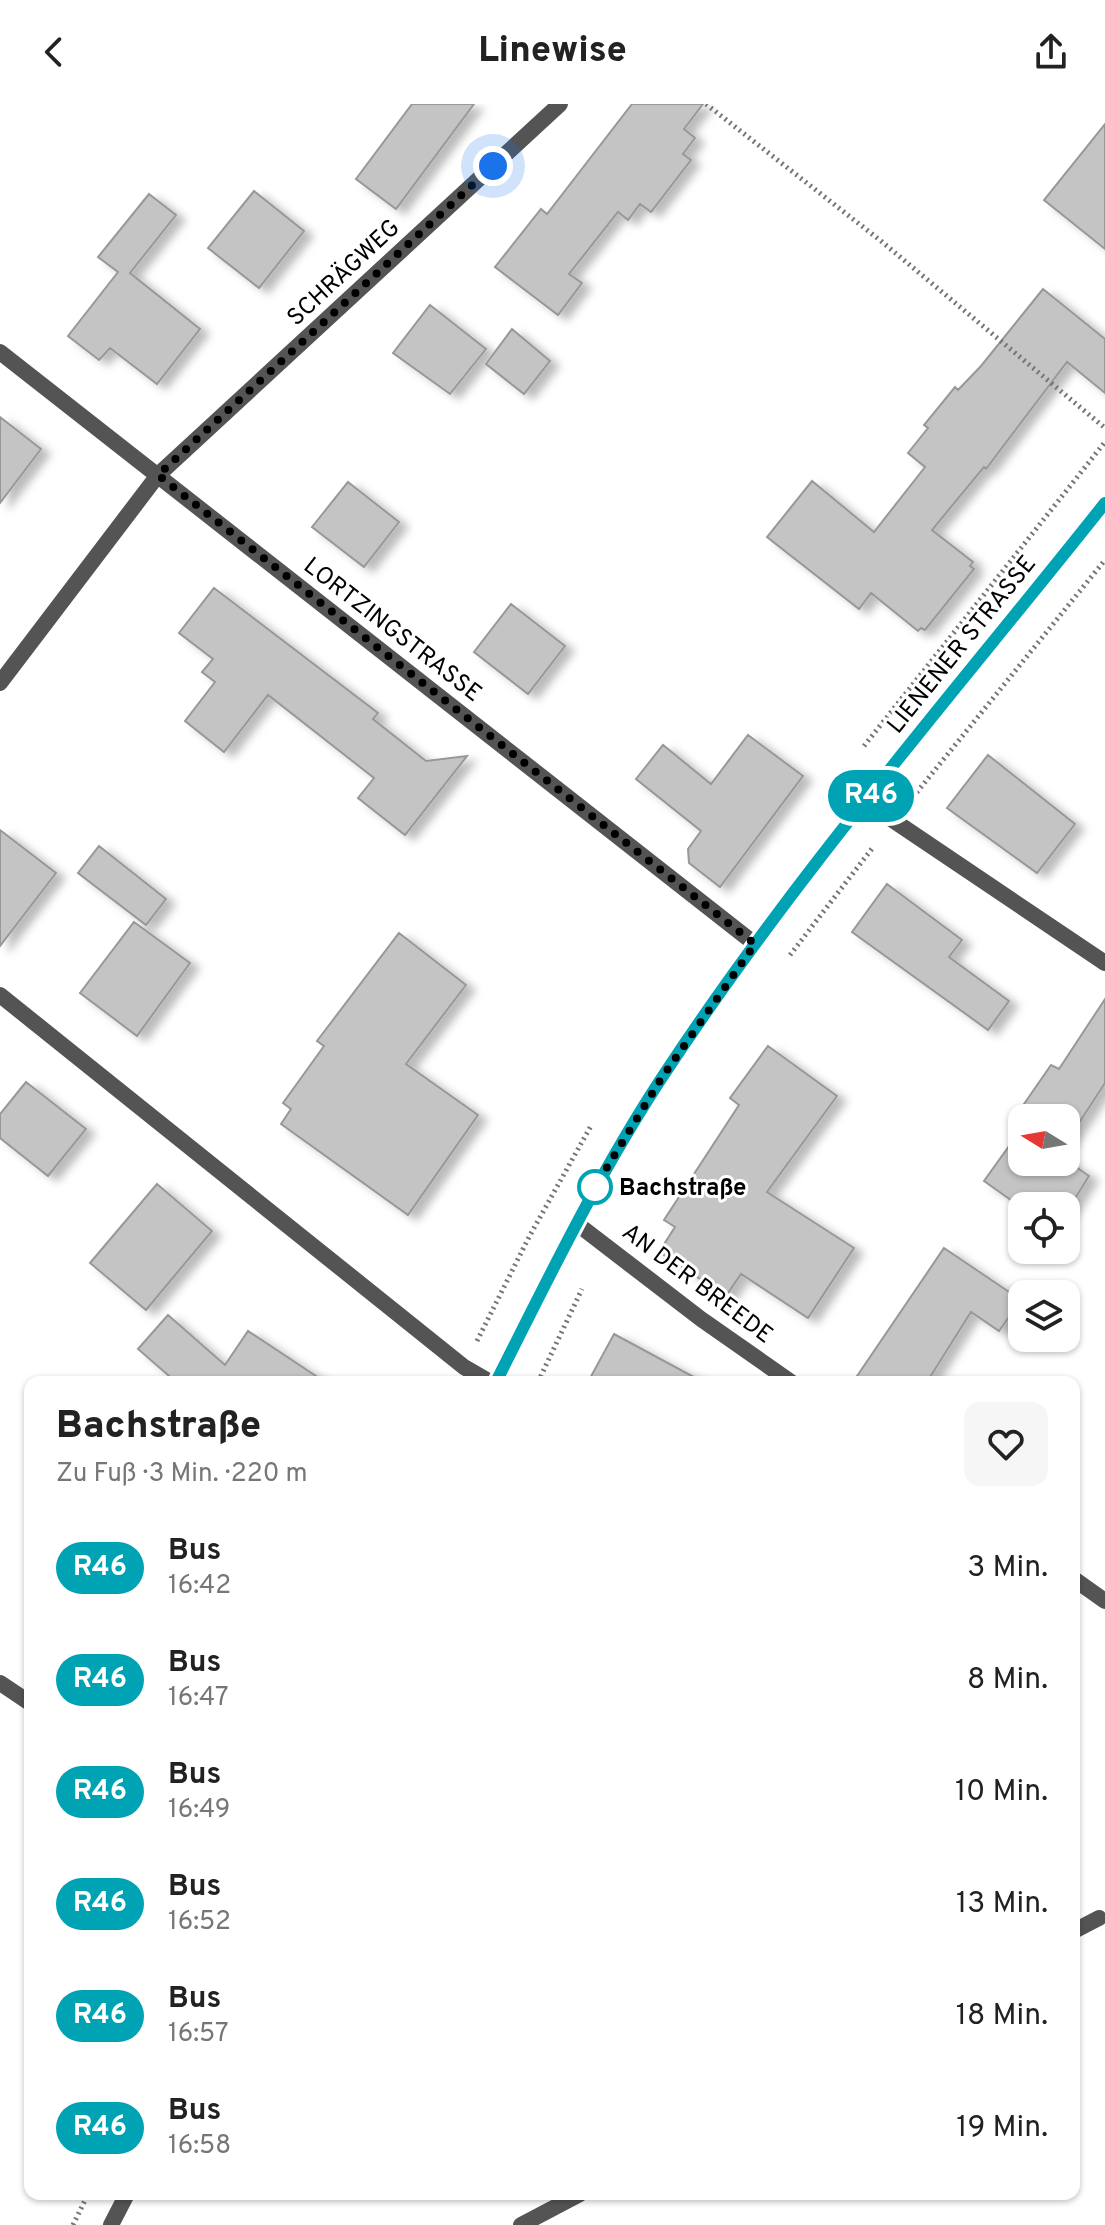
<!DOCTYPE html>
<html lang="de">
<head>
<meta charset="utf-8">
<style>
  body { margin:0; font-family:Overpass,sans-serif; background:#f6f6f6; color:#222; height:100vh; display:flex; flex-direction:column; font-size:30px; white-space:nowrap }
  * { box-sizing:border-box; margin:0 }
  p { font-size:26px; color:#767676 }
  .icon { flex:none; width:44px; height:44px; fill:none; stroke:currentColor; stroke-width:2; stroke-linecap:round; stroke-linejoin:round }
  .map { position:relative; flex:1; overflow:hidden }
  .details { position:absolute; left:24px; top:1272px; width:1056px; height:824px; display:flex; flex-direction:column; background:#fff; border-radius:16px; box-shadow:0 2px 6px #0004 }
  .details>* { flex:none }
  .badge { padding:0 16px; border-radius:26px; font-size:28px; line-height:52px }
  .needle { width:52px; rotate:281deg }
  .fabs { position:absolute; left:1008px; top:1000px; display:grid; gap:16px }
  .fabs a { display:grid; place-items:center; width:72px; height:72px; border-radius:16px; background:#fff; box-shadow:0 2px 6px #0004; font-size:40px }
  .you { position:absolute; width:40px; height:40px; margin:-20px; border:6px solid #fff; border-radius:50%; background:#1a73e8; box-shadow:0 0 0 12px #1a73e833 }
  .map>.badge { position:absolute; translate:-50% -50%; box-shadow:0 0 0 4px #fff }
  .round { display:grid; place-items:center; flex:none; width:84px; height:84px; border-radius:16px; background:#f6f6f6 }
  .summary { display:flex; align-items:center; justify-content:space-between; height:136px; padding:0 32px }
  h1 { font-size:38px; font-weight:800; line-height:60px }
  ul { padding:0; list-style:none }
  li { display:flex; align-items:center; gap:24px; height:112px; padding:0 32px }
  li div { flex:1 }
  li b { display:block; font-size:30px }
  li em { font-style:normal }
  li .badge { min-width:88px; font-weight:700; text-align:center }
  header { display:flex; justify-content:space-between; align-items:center; height:104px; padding:0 32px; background:#fff; font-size:36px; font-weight:800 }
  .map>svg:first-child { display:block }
</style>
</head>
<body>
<header><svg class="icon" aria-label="back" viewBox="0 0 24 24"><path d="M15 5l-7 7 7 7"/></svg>Linewise<svg class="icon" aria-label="share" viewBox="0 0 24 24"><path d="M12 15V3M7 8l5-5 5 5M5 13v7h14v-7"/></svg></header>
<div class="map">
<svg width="1105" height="2121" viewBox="0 0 1105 2121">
  <defs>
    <filter id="shadow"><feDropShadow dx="9" dy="5" stdDeviation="4" flood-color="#0004"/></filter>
  </defs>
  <rect width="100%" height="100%" fill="#fff"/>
  <path fill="#c4c4c4" stroke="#989898" stroke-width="2" filter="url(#shadow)" d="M412,0H474L396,105L356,75Z
    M632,0H703L684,25L695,34L683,50L691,56L651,108L640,100L628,116L618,108L569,170L582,179L558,211L495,163L541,105L547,110Z
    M1105,20V145L1044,96Z
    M254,87L304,127L259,184L208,144Z
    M149,90L176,111L130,169L200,225L157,280L110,244L99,256L68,232L118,168L98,153Z
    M1043,185L1105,235V289L1067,258L986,365L984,363L932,426L973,458L970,462L974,465L925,526L921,524L918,527L871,489L859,505L767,433L812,377L874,428L925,363L908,349L928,324L924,321L955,283L958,286L981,262Z
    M430,201L486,245L450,290L393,249Z
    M512,225L550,257L524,290L486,260Z
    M0,313L41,345L0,399Z
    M348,378L399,418L364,463L312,423Z
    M214,484L378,609L373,615L426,657L467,652L405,731L358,694L374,674L268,591L224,648L185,617L215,578L202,568L213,555L179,529Z
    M511,500L565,542L528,590L474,548Z
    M748,631L803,672L720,783L689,759L688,745L701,727L636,675L663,641L711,680Z
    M988,651L1075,720L1037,769L947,704Z
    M0,726L56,769L0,842Z
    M99,742L166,795L146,821L78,769Z
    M887,780L962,836L949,853L1009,897L988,926L852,828Z
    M134,818L190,859L137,932L80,889Z
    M399,829L466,881L406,960L478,1011L408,1111L281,1020L291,1005L283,999L324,942L317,937Z
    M1105,895V979L1066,1039V1014H1029L1034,1007L1024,1000L1051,961L1059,965Z
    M768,942L837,992L767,1088L854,1144L808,1214L741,1170L726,1192L659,1148L675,1123L664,1116L739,1001L730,994Z
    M26,978L86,1025L48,1072L0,1034V1010Z
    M1022,1024V1058L1066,1056L1089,1072L1066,1109V1102L1022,1104L984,1077Z
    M157,1080L212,1127L146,1206L90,1159Z
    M944,1144L1021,1196L999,1227L971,1208L927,1278H853Z
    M168,1211L225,1261L248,1227L325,1278H176L138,1245Z
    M614,1230L703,1278H588Z"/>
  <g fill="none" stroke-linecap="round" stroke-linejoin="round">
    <path stroke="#767676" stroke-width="5" stroke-dasharray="2 4" stroke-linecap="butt" d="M706,0L881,137L1105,324
      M864,642L1105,338
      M913,693L1105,456
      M790,851L874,742
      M477,1237L529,1133L592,1020
      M538,1278L582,1185
      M73,2121L88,2090"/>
    <path stroke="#545454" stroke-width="16" d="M0,248L755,840
      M0,579L158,371L560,0
      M866,698L1105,859
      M0,891L464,1263L490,1278
      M576,1119L701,1215L791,1278
      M1074,1475L1105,1497
      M0,1579L30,1599
      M1074,1827L1099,1814
      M521,2121L580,2090"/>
    <path stroke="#545454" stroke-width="16" d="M496,1278C548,1175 597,1071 661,975C795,773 954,588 1105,399
      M111,2121L127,2090"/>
  </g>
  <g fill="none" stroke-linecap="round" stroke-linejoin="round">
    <defs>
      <path id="line" d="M496,1278C548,1175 598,1071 661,975C794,772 955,588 1105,399"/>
    </defs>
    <use href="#line" stroke="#fff" stroke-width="18"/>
    <use href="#line" stroke="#00a3b4" stroke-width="12"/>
    <path stroke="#000" stroke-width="8" stroke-dasharray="0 14.4" d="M493,62L158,371L755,840L661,975L595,1083"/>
  </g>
  <circle fill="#fff" stroke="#00a3b4" stroke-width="4" cx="595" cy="1083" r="16"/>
  <g text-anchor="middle" stroke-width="6" stroke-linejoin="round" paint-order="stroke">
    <g font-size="24" fill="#000" stroke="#fff">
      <text transform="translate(343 168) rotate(-43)" y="8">SCHRÄGWEG</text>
      <text transform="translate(393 525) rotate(38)" y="8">LORTZINGSTRASSE</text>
      <text transform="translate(961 540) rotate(-51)" y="8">LIENENER STRASSE</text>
      <text transform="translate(698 1179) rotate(37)" y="8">AN DER BREEDE</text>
    </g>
    <g font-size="24" font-weight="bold" fill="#000" stroke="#fff" text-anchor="start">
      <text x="619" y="1091">Bachstraße</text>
    </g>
  </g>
</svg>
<div class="fabs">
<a><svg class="needle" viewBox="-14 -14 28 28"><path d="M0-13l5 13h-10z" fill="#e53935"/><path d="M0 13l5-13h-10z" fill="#767676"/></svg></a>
<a><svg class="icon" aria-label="locate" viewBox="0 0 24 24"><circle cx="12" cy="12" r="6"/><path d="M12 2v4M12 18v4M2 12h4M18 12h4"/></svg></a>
<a><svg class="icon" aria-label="layers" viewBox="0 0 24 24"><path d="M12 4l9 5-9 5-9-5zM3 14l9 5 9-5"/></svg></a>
</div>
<div class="you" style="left:493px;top:62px"></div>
<b class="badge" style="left:871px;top:692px;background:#00a3b4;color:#fff">R46</b>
<section class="details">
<div class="summary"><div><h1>Bachstraße</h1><p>Zu Fuß · 3 Min. · 220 m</p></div><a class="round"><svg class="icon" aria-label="heart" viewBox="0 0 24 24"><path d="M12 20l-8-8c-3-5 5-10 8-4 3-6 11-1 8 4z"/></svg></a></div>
<ul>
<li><span class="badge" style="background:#00a3b4;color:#fff">R46</span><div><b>Bus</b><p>16:42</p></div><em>3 Min.</em></li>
<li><span class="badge" style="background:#00a3b4;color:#fff">R46</span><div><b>Bus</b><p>16:47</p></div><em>8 Min.</em></li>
<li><span class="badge" style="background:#00a3b4;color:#fff">R46</span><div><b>Bus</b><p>16:49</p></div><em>10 Min.</em></li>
<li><span class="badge" style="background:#00a3b4;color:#fff">R46</span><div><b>Bus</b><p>16:52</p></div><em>13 Min.</em></li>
<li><span class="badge" style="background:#00a3b4;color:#fff">R46</span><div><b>Bus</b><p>16:57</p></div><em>18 Min.</em></li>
<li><span class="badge" style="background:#00a3b4;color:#fff">R46</span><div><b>Bus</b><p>16:58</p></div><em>19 Min.</em></li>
</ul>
</section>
</div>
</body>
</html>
